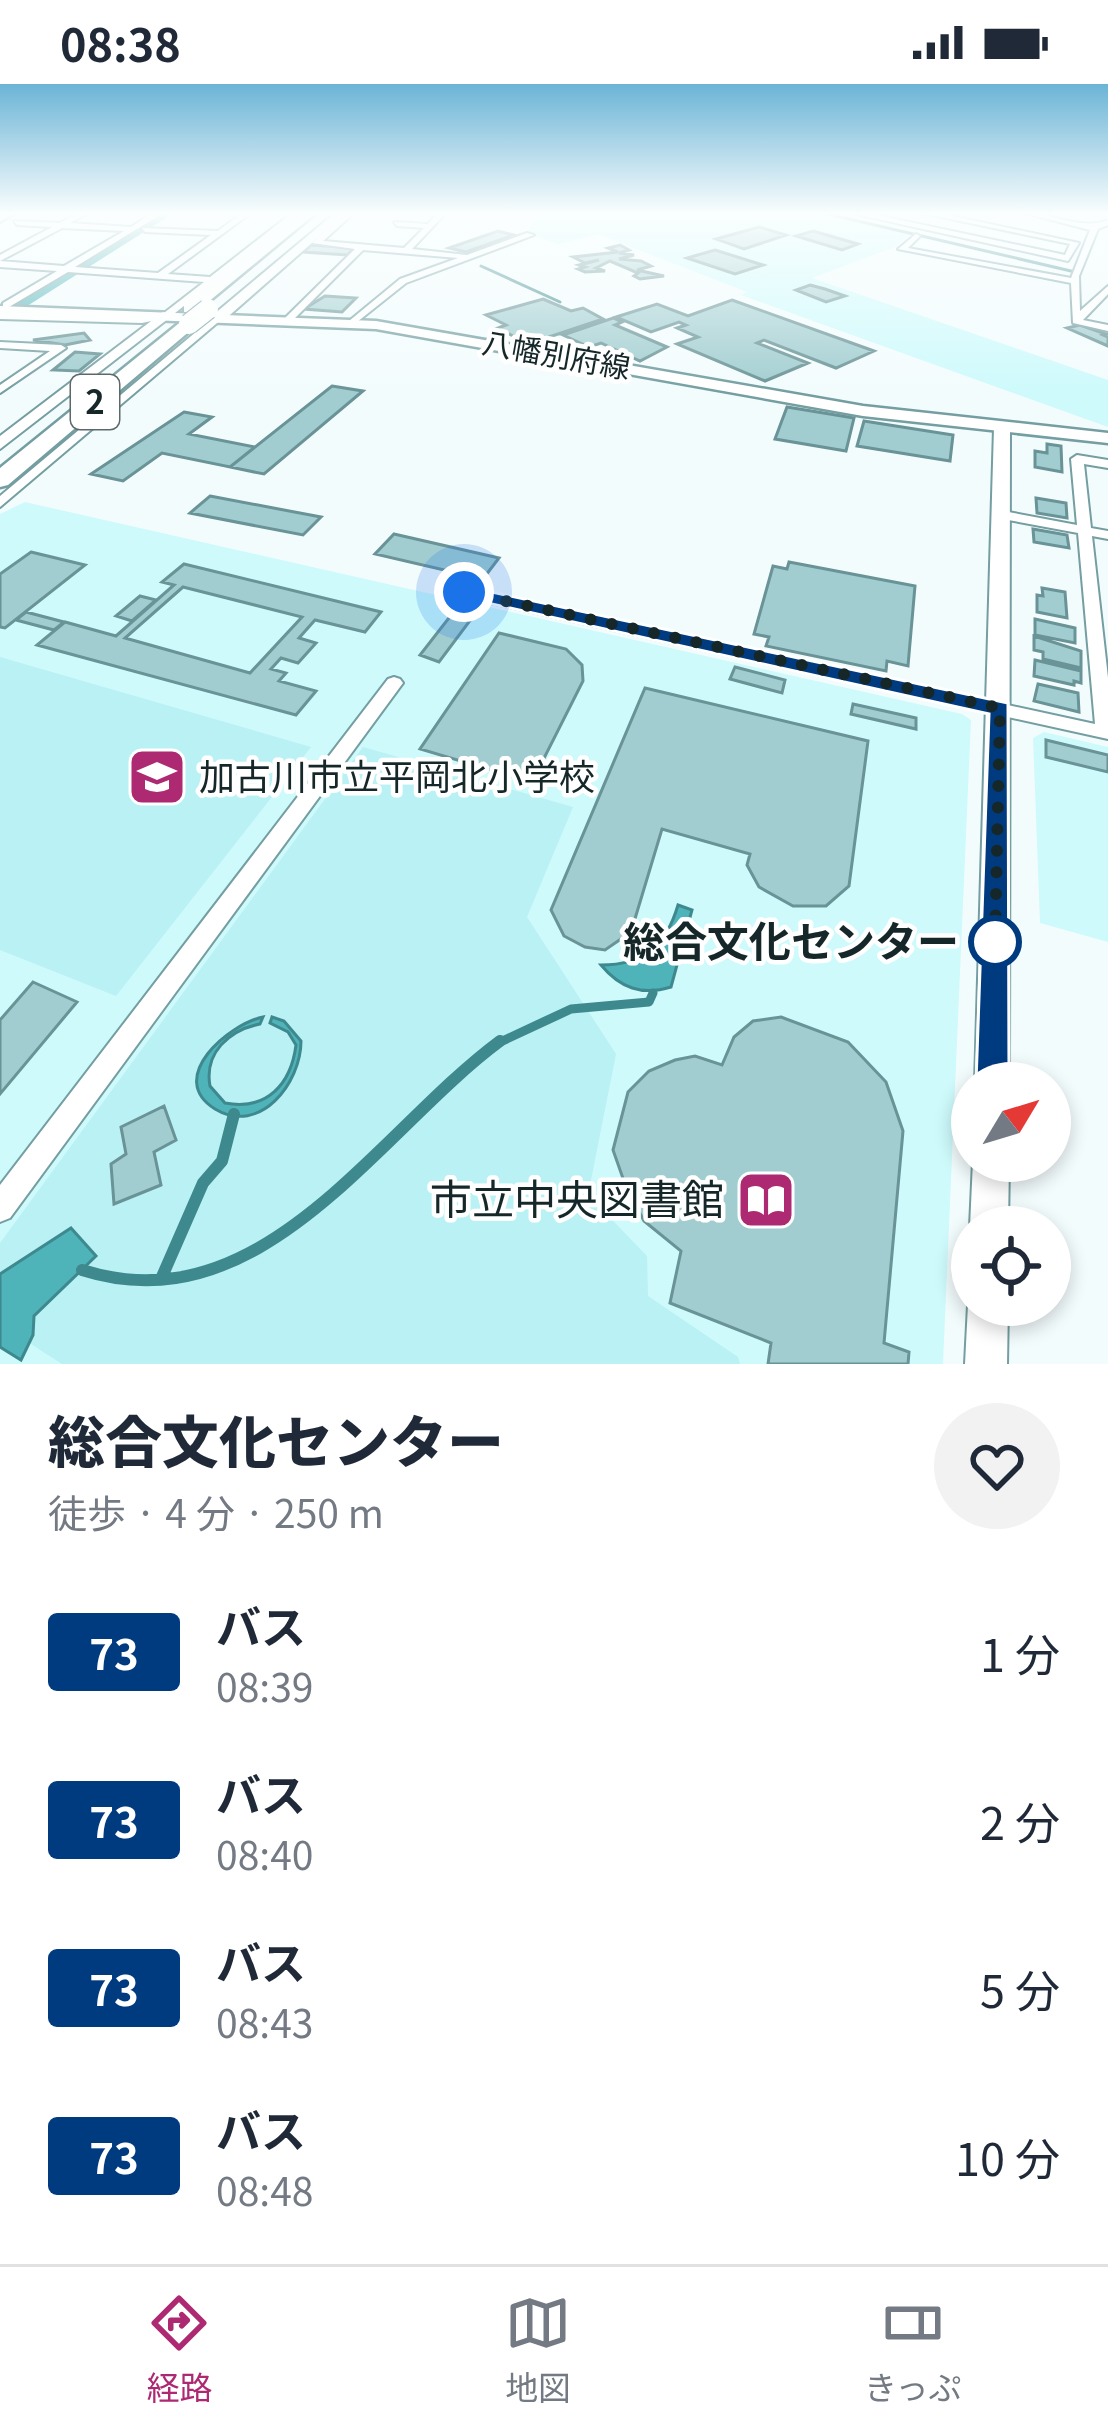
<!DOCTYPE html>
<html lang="ja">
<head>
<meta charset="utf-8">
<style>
  body { margin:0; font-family:Georgia,"Noto Sans JP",serif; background:#f2f2f3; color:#1f2937; height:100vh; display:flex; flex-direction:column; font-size:45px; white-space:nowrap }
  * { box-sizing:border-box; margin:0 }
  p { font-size:39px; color:#747a83 }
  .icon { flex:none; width:66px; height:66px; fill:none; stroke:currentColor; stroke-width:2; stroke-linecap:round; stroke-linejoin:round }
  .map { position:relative; height:1280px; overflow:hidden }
  .details { display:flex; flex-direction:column; background:#fff; flex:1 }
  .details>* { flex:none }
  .badge { padding:0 24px; border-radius:9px; font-size:42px; line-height:78px }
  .needle { width:78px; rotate:52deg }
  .controls { position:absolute; left:951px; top:978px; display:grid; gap:24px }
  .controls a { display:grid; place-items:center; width:120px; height:120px; border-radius:50%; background:#fff; box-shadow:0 6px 18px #0003; font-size:60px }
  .you { position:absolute; width:60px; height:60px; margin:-30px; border:9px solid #fff; border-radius:50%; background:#1a73e8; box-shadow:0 0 0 18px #1a73e833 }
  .map>.badge { position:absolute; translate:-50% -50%; box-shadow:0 0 0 6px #fff }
  .round { display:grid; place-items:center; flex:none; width:126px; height:126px; border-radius:63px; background:#f2f2f3 }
  .headline { display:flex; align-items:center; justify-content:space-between; height:204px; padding:0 48px }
  h1 { font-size:57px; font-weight:800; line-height:90px }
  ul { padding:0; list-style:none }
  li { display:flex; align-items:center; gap:36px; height:168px; padding:0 48px }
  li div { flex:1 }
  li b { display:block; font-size:45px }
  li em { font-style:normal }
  li .badge { min-width:132px; font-weight:700; text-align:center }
  .status { display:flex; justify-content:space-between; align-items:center; height:84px; padding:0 60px; background:#fff; direction:ltr }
  .status svg { height:33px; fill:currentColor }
  .tabs { display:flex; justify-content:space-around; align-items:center; height:168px; border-top:3px solid #e0e1e3; background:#fff; font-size:33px; color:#747a83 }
  .tabs a { display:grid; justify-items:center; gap:6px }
  .tabs .on { color:#ad2972 }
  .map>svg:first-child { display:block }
</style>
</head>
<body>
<div class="status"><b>08:38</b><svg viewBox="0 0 49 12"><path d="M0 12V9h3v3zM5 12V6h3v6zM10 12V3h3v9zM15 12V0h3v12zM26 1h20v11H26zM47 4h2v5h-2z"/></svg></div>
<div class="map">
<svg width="1108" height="1280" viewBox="0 0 1108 1280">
  <rect width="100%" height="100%" fill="#f3fcfd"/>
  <path fill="#cefafc" d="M541,129H822L909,151L895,163L812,194L1108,296V343L741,211L747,208L598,150L558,160L525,149Z
    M25,418L962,630L971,636L943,1280H0V430Z
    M1044,648L1108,663V858L1040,839L1033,654Z"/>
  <path fill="#b9f1f4" d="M0,573L311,663L116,912L0,866Z
    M363,663L573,723L527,833L616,970L588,1111L647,1172L648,1212L738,1273L740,1280H62L0,1240V1159Z"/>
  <path fill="#4fb3ba" stroke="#3e898e" stroke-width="3" d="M678,821L692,826L671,903C642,912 620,904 601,881C644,881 666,862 678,821Z
    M263,933L260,940C229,946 204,969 210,1002L225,1019C267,1027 291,1000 296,961L288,948L270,939L272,933L284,937L301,957C301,999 260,1052 215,1025C165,994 229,940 263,933Z
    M71,1144L96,1172L34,1232L33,1251L21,1276L0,1263V1190Z"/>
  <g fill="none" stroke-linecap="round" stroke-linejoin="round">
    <path stroke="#3e898e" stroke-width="3" d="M824,129L1071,187
      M481,182L560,218"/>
    <path stroke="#3e898e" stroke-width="9" d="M496,960L571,925L649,918L653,909"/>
    <path stroke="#3e898e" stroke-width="12" d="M82,1186C262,1243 377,1048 500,957
      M161,1195L203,1099L222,1077L234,1030"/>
    <path fill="#4fb3ba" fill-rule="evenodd" d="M153,129H174L24,224L16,225L5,219Z"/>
  </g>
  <path fill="#a1cdd0" stroke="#699396" stroke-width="3" fill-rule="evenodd" d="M759,143L786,151L744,165L716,155Z
    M498,147L514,151L466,168L449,164Z
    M813,147L858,160L842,166L796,152Z
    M311,161L355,164L347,171L303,168Z
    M620,161L629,166L619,169L634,171L619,175L641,177L651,182L637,186L664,192L640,195L634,192L638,189L610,177L596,184L605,187L585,188L578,185L585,183L579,181L599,176L585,179L573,173L618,168L608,164Z
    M715,166L763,181L735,190L687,174Z
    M810,201L825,205L845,212L826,218L796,206Z
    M325,212L356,214L342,228L304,225Z
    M543,215L571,227L583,224L603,235L528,260L498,244L506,241L486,231Z
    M732,216L874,267L836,284L764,256L757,259L808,279L765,297L677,260L698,253L677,244L686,241L679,238L651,248L616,233L657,220L688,232Z
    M613,234L622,238L615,241L667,263L640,277L601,259L589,263L563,251Z
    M1080,241L1106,250L1103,251L1108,253V262L1067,244Z
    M84,249L90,256L65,261L33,256Z
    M75,268L100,270L79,287L53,286Z
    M332,302L363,307L264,390L230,383Z
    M787,323L854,334L846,367L775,355Z
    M184,328L212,333L189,350L255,363L230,383L162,369L123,397L91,390Z
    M864,337L953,351L950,377L857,362Z
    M1047,360L1061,362L1062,388L1035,383V367L1047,369Z
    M210,412L321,433L303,451L190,429Z
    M1036,414L1066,419L1067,434L1037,429Z
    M1033,445L1067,451L1069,464L1034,458Z
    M394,450L499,474L483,495L375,470Z
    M31,468L85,481L5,544L0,543V490Z
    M789,478L915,502L908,582L887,577L886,587L766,562L769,553L754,550L773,482L787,485Z
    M184,480L381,528L365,548L315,536L299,554L316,559L298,579L281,574L271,585L286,589L279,597L316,607L296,631L37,561L65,538L116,552L174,501L162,498ZM183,503L302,533L250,589L125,554Z
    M1042,504L1065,508L1067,534L1037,528V511L1043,512Z
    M140,512L156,516L132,537L116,532Z
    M459,521L478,526L439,578L420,571Z
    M26,528L64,538L54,546L16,536Z
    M1035,535L1075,544V559L1035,551Z
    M499,549L566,565L582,581L583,597L532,698L420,665Z
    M1034,552L1081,567V584L1043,575V568L1034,566Z
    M1035,576L1081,587V599L1074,597V601L1034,592Z
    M735,583L785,596L782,609L730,595Z
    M1038,600L1078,609L1079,628L1034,617Z
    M645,604L868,657L849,802L826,822H793L759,803L747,781L750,770L662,745L631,848L605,866L585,863L564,852L551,826Z
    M853,620L916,634V645L851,630Z
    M1046,656L1108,671V688L1046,673Z
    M33,898L77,918L0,1010V936Z
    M781,933L848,958L886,998L903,1047L884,1259L909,1268L908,1280H768L771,1259L670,1219L681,1167L644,1137L626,1103L613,1066L628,1008L649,987L675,976L695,972L722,981L734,953L753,937Z
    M164,1022L176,1056L154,1068L161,1101L114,1120L111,1080L126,1070L121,1043Z"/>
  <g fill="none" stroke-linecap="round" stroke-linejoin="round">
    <defs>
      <path id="minor" d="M78,129H88L70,139L131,143L153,129H163L75,183L158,189L211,151L145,148L142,144L218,147L242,129H251L168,190L210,193L292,129H301L170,233L142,239L0,235V229L142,233L164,229L204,198L68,188L9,223H3V219L57,187L0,183V177L64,182L124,147L62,144L0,177V171L52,143L17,141L14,137L60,139Z
        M345,129H354L323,157L404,164L424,144L397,142L394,138L428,140L438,129H446L412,165L467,171L527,149L534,151L406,199L352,242L347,239L349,237L400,195L458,174L363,166L291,238H285V234L355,165L312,159Z
        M851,129H867L1065,171L1070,160L922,129H938L1079,159L1068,177Z
        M1025,129C1054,129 1081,147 1108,136V141L1098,145L1079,192L1080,227L1108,202V210L1083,236L1108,241V247L1073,239L1071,199L898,165L916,150L920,152L908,164L1071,194L1090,146Z
        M215,232L223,234L0,423V412Z
        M0,258L61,261L66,264L0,309V301L50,267L0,264Z
        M1077,371L1108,376V384L1084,380L1091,444L1108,447V455L1092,452L1108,594V655L464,513L456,508L464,503L1095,640L1078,449L1003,435L996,431L1003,427L1077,441L1071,375Z
        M394,593L400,595L403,599L400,603L10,1134L0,1138V1101L388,595Z"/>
      <path id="tertiary" d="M335,129H346L223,237H213V231Z
        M163,228L173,231L0,365V352Z
        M1002,339L1010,344L1009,999H975L994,344Z
        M973,1077H1009L1008,1143H972V1148L970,1143Z
        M972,1211V1221H1008L1007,1280H965L968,1221Z"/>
      <path id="secondary" d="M0,222L376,237L863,322L1108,349V359L863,332L376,245L0,230Z"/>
      <path id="motorway" d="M300,129H316L196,228H184V220Z
        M183,236L198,240L8,401L0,403V384Z"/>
    </defs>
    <use href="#minor" stroke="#749ea1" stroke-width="4"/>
    <use href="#tertiary" stroke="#749ea1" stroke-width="4"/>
    <use href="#secondary" stroke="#749ea1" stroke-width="5"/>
    <use href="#motorway" stroke="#749ea1" stroke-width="5"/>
    <use href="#minor" fill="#fff" fill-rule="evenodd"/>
    <use href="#tertiary" fill="#fff" fill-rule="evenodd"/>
    <use href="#secondary" fill="#fff" fill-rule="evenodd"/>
    <use href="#motorway" fill="#fff" fill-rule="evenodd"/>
    <path stroke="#8c989a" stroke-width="3" d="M0,139L17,129"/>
    <defs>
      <path id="motorway-bridge" d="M189,240L208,225"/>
    </defs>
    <use href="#motorway-bridge" stroke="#749ea1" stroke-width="22" stroke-linecap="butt"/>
    <use href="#motorway-bridge" stroke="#fff" stroke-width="20"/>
  </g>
  <linearGradient id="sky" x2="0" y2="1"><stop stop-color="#6bb4d6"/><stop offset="0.42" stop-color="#fafefe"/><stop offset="1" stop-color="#fafefe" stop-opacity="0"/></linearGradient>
  <rect width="1108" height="308" fill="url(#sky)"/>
  <path fill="#003b80" stroke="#fff" stroke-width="3" d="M464,502L1008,619L1009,999L1004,1011L992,1016L980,1011L976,999L989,630L456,512V504Z"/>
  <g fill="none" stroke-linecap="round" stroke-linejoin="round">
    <path stroke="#162729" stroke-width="12" stroke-dasharray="0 21.6" d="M464,508L1000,624L995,858"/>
  </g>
  <defs>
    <symbol id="school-square" viewBox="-11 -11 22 22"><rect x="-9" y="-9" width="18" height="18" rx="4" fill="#ad2972" stroke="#fff"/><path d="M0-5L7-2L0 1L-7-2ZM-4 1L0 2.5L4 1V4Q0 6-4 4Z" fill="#fff"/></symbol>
    <symbol id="library-square" viewBox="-11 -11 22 22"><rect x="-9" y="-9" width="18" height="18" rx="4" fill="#ad2972" stroke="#fff"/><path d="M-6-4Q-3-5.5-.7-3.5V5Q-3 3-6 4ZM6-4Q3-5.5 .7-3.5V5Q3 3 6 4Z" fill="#fff"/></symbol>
  </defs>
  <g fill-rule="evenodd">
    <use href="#school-square" x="124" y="660" width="66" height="66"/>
    <use href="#library-square" x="733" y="1083" width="66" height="66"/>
  </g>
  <circle fill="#fff" stroke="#003b80" stroke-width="6" cx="995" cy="858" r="24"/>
  <g text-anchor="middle" stroke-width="9" stroke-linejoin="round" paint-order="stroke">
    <g font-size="30" fill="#162729" stroke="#fff">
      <text transform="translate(556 272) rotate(10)" y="10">八幡別府線</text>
    </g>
    <rect fill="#fff" stroke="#5c6869" stroke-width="3" x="71" y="291" width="48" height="54" rx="9"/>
    <g font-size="33" font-weight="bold" fill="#162729">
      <text x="95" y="330">2</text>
    </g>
    <g font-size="36" fill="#162729" stroke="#fff" text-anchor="start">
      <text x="199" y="706">加古川市立平岡北小学校</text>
    </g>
    <g font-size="42" font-weight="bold" fill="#162729" stroke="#fff" text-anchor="end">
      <text x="959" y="873">総合文化センター</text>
    </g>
    <g font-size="42" fill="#162729" stroke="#fff" text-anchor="end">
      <text x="724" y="1131">市立中央図書館</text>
    </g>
  </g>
</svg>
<div class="controls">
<a><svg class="needle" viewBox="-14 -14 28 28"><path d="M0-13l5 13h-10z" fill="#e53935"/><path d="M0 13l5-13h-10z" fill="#747a83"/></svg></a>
<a><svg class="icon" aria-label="locate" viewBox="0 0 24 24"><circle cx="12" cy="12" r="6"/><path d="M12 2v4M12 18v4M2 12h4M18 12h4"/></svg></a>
</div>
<div class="you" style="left:464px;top:508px"></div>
</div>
<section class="details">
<div class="headline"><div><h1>総合文化センター</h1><p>徒歩 · 4 分 · 250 m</p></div><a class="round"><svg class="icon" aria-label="heart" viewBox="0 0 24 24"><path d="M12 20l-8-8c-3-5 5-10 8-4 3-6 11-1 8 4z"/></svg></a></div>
<ul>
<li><span class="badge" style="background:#003b80;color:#fff">73</span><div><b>バス</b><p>08:39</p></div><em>1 分</em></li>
<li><span class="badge" style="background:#003b80;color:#fff">73</span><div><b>バス</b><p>08:40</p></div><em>2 分</em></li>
<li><span class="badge" style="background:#003b80;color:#fff">73</span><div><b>バス</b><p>08:43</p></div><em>5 分</em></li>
<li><span class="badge" style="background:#003b80;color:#fff">73</span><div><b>バス</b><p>08:48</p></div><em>10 分</em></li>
</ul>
</section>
<nav class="tabs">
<a class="on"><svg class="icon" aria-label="directions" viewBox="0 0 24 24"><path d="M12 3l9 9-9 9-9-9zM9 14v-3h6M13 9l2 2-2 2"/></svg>経路</a>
<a><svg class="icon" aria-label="map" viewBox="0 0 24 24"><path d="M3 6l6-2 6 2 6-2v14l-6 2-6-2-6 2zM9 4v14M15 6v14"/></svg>地図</a>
<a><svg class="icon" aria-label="tickets" viewBox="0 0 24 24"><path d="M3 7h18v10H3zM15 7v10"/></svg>きっぷ</a>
</nav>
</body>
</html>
